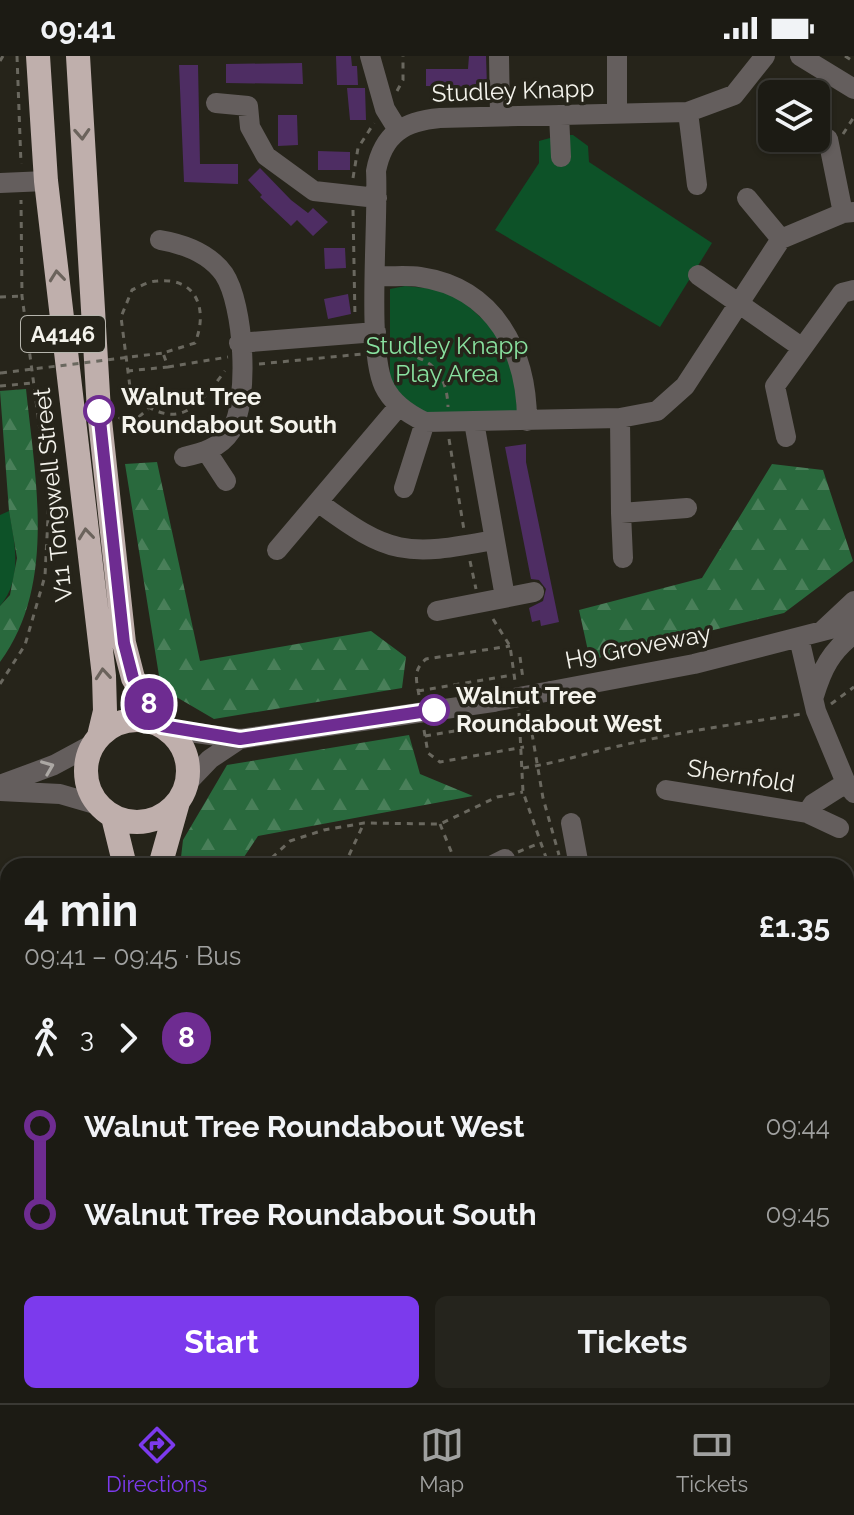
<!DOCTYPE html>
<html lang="en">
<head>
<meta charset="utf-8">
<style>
  body { margin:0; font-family:Raleway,sans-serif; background:#25241d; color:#f1f3f6; height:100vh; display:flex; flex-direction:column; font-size:30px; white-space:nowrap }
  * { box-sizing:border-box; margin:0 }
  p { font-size:26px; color:#a0a1a0 }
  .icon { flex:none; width:44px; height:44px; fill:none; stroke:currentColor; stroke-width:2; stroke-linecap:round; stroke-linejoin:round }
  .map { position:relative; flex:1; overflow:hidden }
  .sheet { position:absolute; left:0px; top:802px; width:854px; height:546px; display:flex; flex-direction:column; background:#1c1b14; border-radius:24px 24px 0 0; box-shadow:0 2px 6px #0004,0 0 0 2px #3a3934 }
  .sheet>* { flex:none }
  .badge { padding:0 16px; border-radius:26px; font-size:28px; line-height:52px }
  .buttons { position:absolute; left:758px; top:24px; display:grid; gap:16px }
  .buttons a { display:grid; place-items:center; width:72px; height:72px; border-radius:12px; background:#1c1b14; box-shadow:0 2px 6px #0004,0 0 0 2px #3a3934; font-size:40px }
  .map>.badge { position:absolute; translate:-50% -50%; box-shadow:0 0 0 4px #fff }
  .legs { display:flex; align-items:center; gap:12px; height:88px; padding:0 24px; font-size:26px }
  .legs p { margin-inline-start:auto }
  .headline { display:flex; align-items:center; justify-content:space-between; height:136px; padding:0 24px }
  h1 { font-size:44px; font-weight:700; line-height:60px }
  .cta { display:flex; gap:16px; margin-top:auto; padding:16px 24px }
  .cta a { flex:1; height:92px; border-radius:12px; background:#7c3aed; color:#fff; font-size:32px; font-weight:700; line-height:92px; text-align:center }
  .cta a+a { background:#25241d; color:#f1f3f6 }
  ul { padding:0 24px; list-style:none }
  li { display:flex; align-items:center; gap:28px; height:88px; font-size:30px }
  li i { display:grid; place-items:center; width:12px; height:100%; margin:0 10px; background:currentColor }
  li i::after { content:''; width:20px; height:20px; margin:-10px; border:6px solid; border-radius:50%; background:#1c1b14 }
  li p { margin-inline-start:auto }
  li:first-child i { background:linear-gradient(#0000 50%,currentColor 0) }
  li:last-child i { background:linear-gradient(currentColor 50%,#0000 0) }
  .status { display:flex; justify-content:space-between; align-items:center; height:56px; padding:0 40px; background:#1c1b14; direction:ltr }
  .status svg { height:22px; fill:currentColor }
  .dock { display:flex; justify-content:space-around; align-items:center; height:112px; border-top:2px solid #3a3934; background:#1c1b14; font-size:22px; color:#a0a1a0 }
  .dock a { display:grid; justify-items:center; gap:4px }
  .dock .on { color:#7c3aed }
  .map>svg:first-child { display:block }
</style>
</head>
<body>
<div class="status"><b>09:41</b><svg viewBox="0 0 49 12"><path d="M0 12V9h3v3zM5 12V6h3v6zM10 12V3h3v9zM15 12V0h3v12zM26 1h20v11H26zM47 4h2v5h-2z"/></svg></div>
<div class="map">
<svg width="854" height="1347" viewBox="0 0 854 1347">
  <defs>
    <pattern id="industrial-grid" width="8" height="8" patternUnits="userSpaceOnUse" patternTransform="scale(2)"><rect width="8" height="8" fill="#312e1d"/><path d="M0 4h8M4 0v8" fill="none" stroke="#454233"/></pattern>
    <pattern id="forest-firs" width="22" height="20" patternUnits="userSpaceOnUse" patternTransform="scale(2)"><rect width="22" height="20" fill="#29693d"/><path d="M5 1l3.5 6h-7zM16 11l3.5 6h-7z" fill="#497f59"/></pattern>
  </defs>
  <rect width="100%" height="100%" fill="#26241a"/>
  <path fill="url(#industrial-grid)" d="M0,940L8,945V1340H80V1347H0Z"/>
  <path fill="#0d5228" d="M561,79H573L588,90L589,106L712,187L660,271L495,174L539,107V85Z
    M405,230L435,233L462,244L506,285L521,361L415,356L390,325V233Z
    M9,455C15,487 23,523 0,550V459Z
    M846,1105L854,1106V1347H393L392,1340H846Z"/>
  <path fill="url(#forest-firs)" d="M26,333C35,422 57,529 0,606V550L10,539L17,502L9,455L0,335Z
    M157,406L200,605L371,575L406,601L402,632L214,663L161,632L125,408Z
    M772,408L823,414L853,505L784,557L590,604L579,554L702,522Z
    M409,679L420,718L473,740L258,780L238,810H180L183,784L227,709Z"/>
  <path fill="#4e2d63" d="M336,0H351L352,10H357L358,29H337Z
    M469,0H486L487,31L426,30V13H468Z
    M302,7L303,28L226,27V8Z
    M179,9H198L200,108H238V128L184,126Z
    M347,32H365L366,64H350Z
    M278,59H297L298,89L278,90Z
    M318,95L350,96V114H318Z
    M260,112L291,144L308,157L313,152L328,166L313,180L297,164L291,170L260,141L262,139L248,124Z
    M324,192H345L346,212L325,213Z
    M348,238L351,258L328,263L324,243Z
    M526,388V406L559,566L541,570L540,564L532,566L529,552L543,545L546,533L539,524L531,523L505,391Z"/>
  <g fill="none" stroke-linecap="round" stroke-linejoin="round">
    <path stroke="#6a685f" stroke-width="3" stroke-dasharray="6 6" stroke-linecap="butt" d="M17,0L21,108
      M845,0L854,6
      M0,5L3,0
      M397,35L403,24V0
      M843,78L854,61
      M353,122L358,92L374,67
      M353,154L355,262
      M0,241L22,240
      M394,297C429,299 447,316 448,351
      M259,308L362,298
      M168,311L228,301
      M127,315L168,311L163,297L195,287C208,255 198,221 157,225C149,225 139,231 132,234L121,261L131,339C177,376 195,355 225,315
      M0,317H1
      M0,330L33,327
      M119,361L125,367L133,366L148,353
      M449,383L464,474
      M470,505L476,533
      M493,563L510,590L515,625
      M520,601L523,623
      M0,628L25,589L45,520L49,442L22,240L21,144
      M418,635L513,619
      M419,639C416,623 413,614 426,603L510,590
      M831,648L854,631
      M528,654L543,742L559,799
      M519,657L523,736L549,810
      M424,674L428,697L440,706L524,691
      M425,680L520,664
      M523,712C557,707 587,697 619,690C679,676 741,667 802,658
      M440,768L457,810
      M518,796L540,787
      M263,810L290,785L324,774L364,767L440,768L497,741L523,736
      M344,810L364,767
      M0,853L8,858
      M846,1072L854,1074
      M285,1340V1347
      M542,1347L543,1340
      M806,1347L807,1340"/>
    <path stroke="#645e5d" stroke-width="20" d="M370,0L385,53L398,74
      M499,0L500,60
      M617,0V58
      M765,0L734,39L688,56L440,62C404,65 383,78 376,115C379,164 366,292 384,330C392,347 408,358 425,366L620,362L657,355L685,330L781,183L843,157L854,156
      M800,0L854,33
      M216,47L248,50L250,71L266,100L314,135L377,142
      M688,56L697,129
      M559,59L561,101
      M828,83L843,157
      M0,127L46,125
      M747,142L781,183
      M160,184C184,188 209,197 224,218C244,248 250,345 231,375C220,392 202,397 184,401
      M698,219L801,291
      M377,220C391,221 406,219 420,221C495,232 527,296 527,365
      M239,287L376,276
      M620,362L621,457L687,452
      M474,366L505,541
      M786,381L775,330L842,237L854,234
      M207,396L226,425
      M404,432L425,366
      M318,446C389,499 406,501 493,484
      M621,457L623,502
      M277,494L399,350
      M437,555L534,536
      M822,575L854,545
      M799,582L816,655L846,727L854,737
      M551,635L694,608L854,567
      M814,640C822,613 831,595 854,578
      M167,673L240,683L493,646
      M187,727L210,703L240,683
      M0,729L54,709L93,688
      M666,734L807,757L813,748L846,727
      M0,735L60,738L98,749
      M807,757L839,772
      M571,767L579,810
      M491,810L505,803
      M846,906L854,905
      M846,1032L851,1033
      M846,1094L854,1096
      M853,1281L854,1275
      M305,1340V1347"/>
    <path stroke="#bfafac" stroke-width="24" d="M38,0L46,125L104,620L105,655L99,680
      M78,0L99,355L124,587L133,622L162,670
      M86 715a51 51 0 1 1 102 0a51 51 0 1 1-102 0Z
      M113,761L125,810
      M160,810L178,746
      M129,1347L130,1340
      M174,1347V1340"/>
    <path stroke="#6a685f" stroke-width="3" stroke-dasharray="6 6" stroke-linecap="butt" d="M1,317L163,297"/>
    <path stroke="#645e5d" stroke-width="20" d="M493,646L551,635"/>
  </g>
  <defs><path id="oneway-chevron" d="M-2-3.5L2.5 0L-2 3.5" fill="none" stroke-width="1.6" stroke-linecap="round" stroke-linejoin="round" transform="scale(2)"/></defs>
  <g stroke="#6b635c">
    <use href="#oneway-chevron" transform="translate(82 78) rotate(87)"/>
    <use href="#oneway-chevron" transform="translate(57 220) rotate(-96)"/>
    <use href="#oneway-chevron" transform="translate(86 478) rotate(-96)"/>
    <use href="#oneway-chevron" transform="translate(103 618) rotate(-95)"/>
  </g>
  <use stroke="#aca8a4" href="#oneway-chevron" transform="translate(48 711) rotate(-22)"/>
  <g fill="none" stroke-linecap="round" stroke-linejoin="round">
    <defs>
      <path id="line-1" d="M99,355L124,587L133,622L162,670L240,683L434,654"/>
    </defs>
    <use href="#line-1" stroke="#fff" stroke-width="18"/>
    <use href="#line-1" stroke="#6e2c91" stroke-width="12"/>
  </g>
  <g fill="#fff" stroke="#6e2c91" stroke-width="4">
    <circle cx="99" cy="355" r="14"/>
    <circle cx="434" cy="654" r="14"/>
  </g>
  <g text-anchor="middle" stroke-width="7" stroke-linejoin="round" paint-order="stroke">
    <rect fill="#26241a" stroke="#b6b5ad" stroke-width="2" x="21" y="260" width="84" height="36" rx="6"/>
    <g font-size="22" font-weight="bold" fill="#f4f3ec">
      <text x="63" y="286">A4146</text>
    </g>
    <g font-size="24" fill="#f4f3ec" stroke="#26241a">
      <text transform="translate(513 35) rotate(-2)" y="8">Studley Knapp</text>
      <text transform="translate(53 439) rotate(-96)" y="8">V11 Tongwell Street</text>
      <text transform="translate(638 591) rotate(-11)" y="8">H9 Groveway</text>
      <text transform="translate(741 720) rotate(9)" y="8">Shernfold</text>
    </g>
    <g font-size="24" fill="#89e2a0" stroke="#26241a">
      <text x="447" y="298">Studley Knapp<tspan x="447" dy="28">Play Area</tspan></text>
    </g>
    <g font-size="24" font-weight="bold" fill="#f4f3ec" stroke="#26241a" text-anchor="start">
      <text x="121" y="349">Walnut Tree<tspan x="121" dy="28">Roundabout South</tspan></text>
      <text x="456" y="648">Walnut Tree<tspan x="456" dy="28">Roundabout West</tspan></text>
    </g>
  </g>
</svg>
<div class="buttons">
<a><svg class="icon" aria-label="layers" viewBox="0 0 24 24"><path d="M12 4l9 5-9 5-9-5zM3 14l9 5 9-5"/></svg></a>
</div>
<b class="badge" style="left:149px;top:648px;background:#6e2c91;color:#fff">8</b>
<section class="sheet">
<div class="headline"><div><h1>4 min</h1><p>09:41 – 09:45 · Bus</p></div><b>£1.35</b></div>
<div class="legs"><svg class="icon" aria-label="walk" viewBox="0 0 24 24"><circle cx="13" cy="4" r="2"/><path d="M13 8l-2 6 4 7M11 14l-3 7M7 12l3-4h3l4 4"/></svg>3<svg class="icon" aria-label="forward" viewBox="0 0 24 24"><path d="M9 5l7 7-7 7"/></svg><b class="badge" style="background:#6e2c91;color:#fff">8</b></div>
<ul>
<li><i style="color:#6e2c91"></i><b>Walnut Tree Roundabout West</b><p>09:44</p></li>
<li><i style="color:#6e2c91"></i><b>Walnut Tree Roundabout South</b><p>09:45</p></li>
</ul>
<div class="cta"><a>Start</a><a>Tickets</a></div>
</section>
</div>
<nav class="dock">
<a class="on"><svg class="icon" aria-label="directions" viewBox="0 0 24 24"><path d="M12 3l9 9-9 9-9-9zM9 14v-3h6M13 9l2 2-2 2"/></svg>Directions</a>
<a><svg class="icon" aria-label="map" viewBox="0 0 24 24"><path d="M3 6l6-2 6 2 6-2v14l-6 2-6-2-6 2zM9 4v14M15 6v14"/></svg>Map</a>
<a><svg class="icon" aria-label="tickets" viewBox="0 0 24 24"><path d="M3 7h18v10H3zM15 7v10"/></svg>Tickets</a>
</nav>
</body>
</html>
